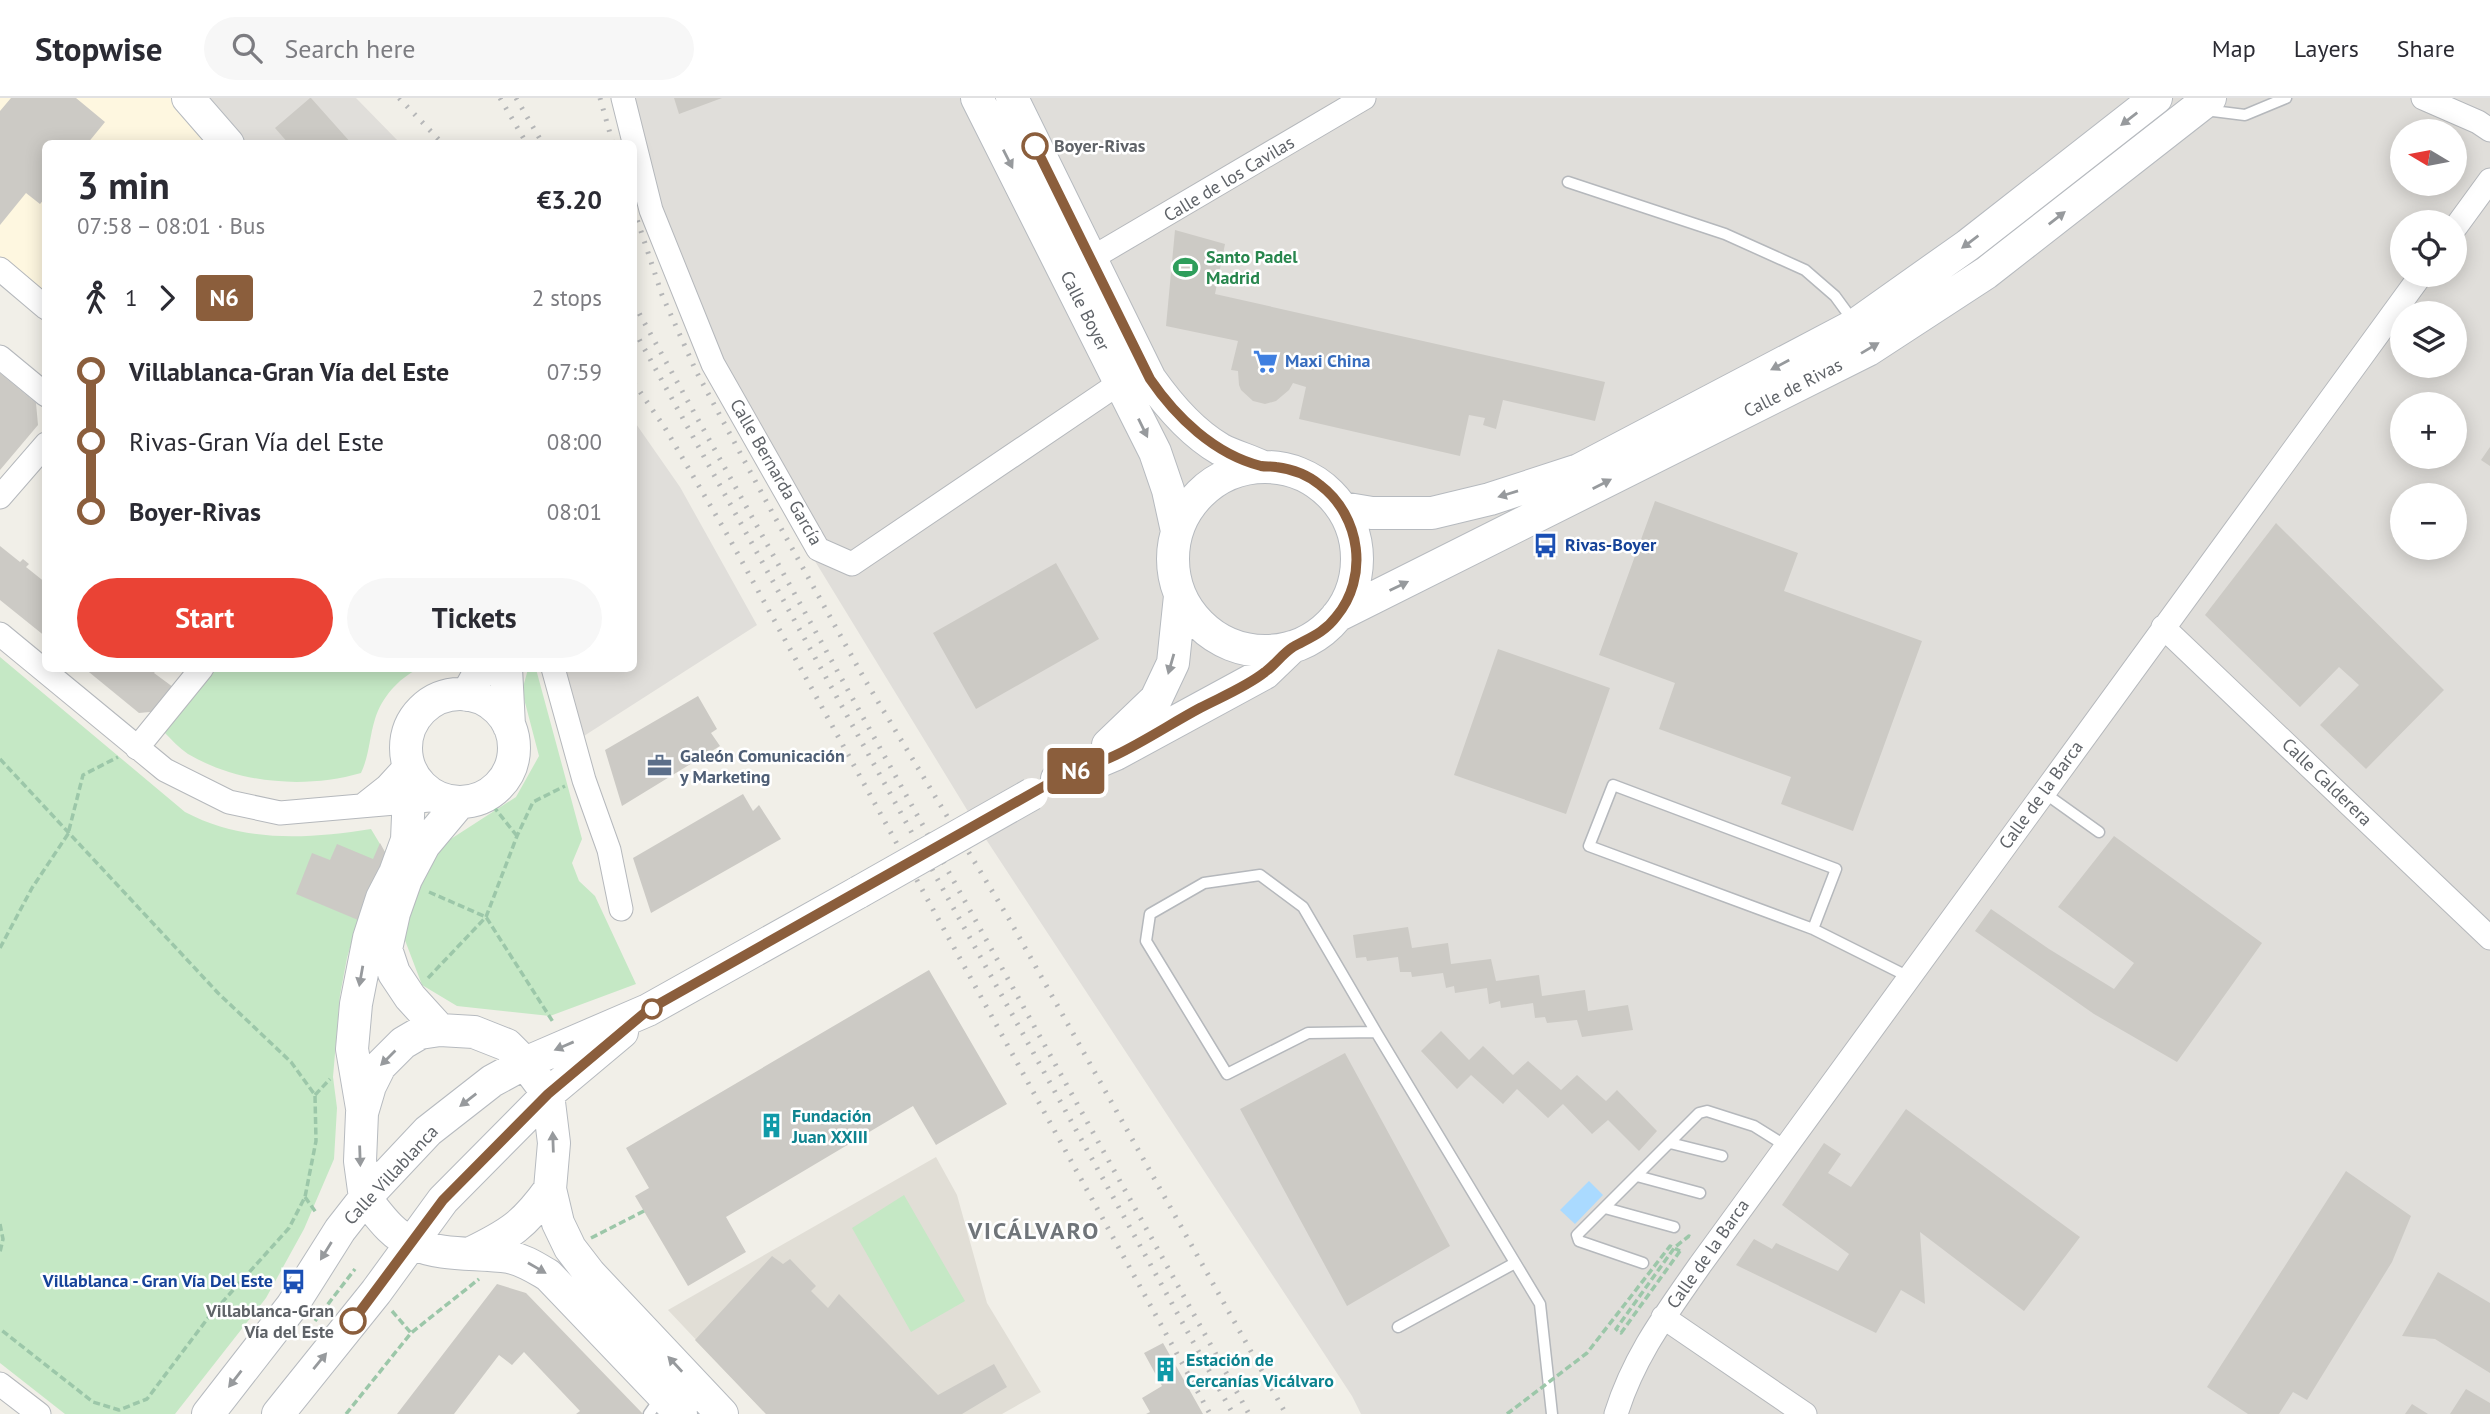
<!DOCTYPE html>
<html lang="en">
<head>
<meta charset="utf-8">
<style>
  body { margin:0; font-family:"PT Sans",sans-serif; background:#f7f7f7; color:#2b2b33; height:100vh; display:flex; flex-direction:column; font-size:26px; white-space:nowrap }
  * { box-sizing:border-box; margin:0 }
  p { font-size:23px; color:#7c7c81 }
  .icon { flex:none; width:38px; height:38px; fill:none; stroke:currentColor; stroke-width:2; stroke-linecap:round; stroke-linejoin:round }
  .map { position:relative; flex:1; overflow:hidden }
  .sheet { position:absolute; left:42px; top:42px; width:595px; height:532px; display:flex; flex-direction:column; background:#fff; border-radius:10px; box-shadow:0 4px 18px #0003 }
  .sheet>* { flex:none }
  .badge { padding:0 14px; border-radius:5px; font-size:24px; line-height:46px }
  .needle { width:46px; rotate:280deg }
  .tools { position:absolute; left:2390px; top:21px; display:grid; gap:14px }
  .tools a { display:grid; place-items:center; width:77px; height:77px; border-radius:50%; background:#fff; box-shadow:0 4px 18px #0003; font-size:35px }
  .map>.badge { position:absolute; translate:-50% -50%; box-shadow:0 0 0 4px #fff }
  .legs { display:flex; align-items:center; gap:10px; height:77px; padding:0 35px; font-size:23px }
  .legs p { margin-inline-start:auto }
  .summary { display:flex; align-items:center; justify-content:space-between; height:119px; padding:0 35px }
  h1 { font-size:38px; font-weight:700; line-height:52px }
  .cta { display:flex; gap:14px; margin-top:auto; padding:14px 35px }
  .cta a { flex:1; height:80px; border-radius:42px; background:#ea4335; color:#fff; font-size:28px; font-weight:700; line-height:80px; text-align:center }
  .cta a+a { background:#f7f7f7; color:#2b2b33 }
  ul { padding:0 35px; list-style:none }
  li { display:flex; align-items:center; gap:24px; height:70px; font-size:26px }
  li i { display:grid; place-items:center; width:10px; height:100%; margin:0 9px; background:currentColor }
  li i::after { content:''; width:18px; height:18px; margin:-9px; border:5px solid; border-radius:50%; background:#fff }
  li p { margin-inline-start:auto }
  li:first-child i { background:linear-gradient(#0000 50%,currentColor 0) }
  li:last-child i { background:linear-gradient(currentColor 50%,#0000 0) }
  header { display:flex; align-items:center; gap:42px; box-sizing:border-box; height:98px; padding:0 35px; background:#fff; border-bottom:2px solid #e1e1e2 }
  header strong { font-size:33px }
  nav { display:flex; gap:38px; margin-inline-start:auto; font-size:24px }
  .search { width:490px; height:63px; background:#f7f7f7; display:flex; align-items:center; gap:18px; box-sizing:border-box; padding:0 24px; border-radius:38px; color:#7c7c81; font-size:26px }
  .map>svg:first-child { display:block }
</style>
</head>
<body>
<header>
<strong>Stopwise</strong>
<div class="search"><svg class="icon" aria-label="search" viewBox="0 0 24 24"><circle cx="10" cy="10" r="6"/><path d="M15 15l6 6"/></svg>Search here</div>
<nav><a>Map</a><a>Layers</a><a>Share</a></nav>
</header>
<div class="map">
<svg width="2490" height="1316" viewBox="0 0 2490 1316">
  <rect width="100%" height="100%" fill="#f1efe8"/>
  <path fill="#fef7e0" d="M0,0H188L228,45L46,46L45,210L0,171Z"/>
  <path fill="#e0deda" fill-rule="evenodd" d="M188,0H356L400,45H228Z
    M628,0H2490V1316H1361L1352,1298L972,720L810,455L673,164ZM2403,33H2455V86H2403ZM2403,124H2455V177H2403ZM2403,215H2455V268H2403ZM2403,306H2455V359H2403ZM2403,397H2455V450H2403Z
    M634,323L680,389L757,527L573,645L553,571L634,570Z"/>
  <path fill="#e1ded6" d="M936,1059L957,1097L987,1205L1041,1294L1002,1316H766L668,1212Z"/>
  <path fill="#c5e8c5" d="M0,559L185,714C244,745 307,741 371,731L386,756L358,822L347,860L340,897L333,979L337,1010L334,1061L304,1131L266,1200L175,1316H65L0,1265Z
    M215,571H418C398,581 382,599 375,621C369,640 370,655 361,675C305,691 239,686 188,656C179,650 171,641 164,634Z
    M528,571H536L582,741L572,765L579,783L595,798L636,886L550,918L457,908L422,887L403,837L415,788L440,748L516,699L539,658L522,593Z
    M904,1097L965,1203L911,1234L852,1130Z"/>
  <path fill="#aadaff" d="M1589,1083L1603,1097L1575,1126L1560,1112Z"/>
  <path fill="#cccac5" d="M11,0H76L105,24L87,46H46V99L40,106L26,95L0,127V13Z
    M310,0H311L352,46H289L275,30Z
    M674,0H722L679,16Z
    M1175,132L1225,146L1215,196L1605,284L1595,323L1503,302L1496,331L1483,327L1485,320L1469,317L1460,358L1299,321L1306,289L1293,285L1289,292L1276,303L1265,306L1253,303L1241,292L1239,287L1238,273L1231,272L1238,243L1166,228Z
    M0,275L36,305L38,327L0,372Z
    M2490,349V368L2481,362Z
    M1655,403L1798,455L1784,493L1922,543L1853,733L1781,706L1791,679L1659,631L1675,585L1599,557Z
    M2276,425L2444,592L2366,671L2320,627L2359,587L2339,569L2300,609L2205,517Z
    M0,448L20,464L23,461L29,466L26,469L46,485V539L0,502Z
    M1056,465L1099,541L976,611L933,535Z
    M1498,551L1610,590L1566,716L1454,677Z
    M84,570H158L154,575L177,592L160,613L139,615Z
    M698,598L717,631L711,635L720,648L622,708L605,652Z
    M743,696L753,713L759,707L781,741L651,815L633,760Z
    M2114,738L2262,845L2177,964L2094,916L1975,833L1991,811L2049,851L2114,891L2134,865L2058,809Z
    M380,745L386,756L358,822L296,796L312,755L330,762L337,746L373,761Z
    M1408,829L1412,850L1448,845L1451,866L1491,861L1496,883L1539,877L1542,898L1585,892L1588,913L1628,907L1633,932L1582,939L1577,922L1547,925L1545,919L1535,920L1533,905L1501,910L1500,903L1489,906L1487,890L1455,895L1454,888L1446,890L1443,875L1412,879L1411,874H1400L1398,859L1367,863L1366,859L1356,860L1353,837Z
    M929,872L1007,1006L936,1047L913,1008L726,1119L746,1154L688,1188L635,1098L649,1090L626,1050Z
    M1441,933L1469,962L1483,948L1513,977L1528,963L1561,992L1577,977L1606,1003L1617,992L1657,1033L1639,1053L1608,1022L1592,1036L1563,1006L1548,1020L1517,991L1503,1006L1471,977L1457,991L1421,953Z
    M1345,955L1450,1148L1347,1208L1240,1011Z
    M1906,1011L2080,1139L2024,1213L1920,1134L1925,1206L1901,1192L1876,1235L1736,1167L1754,1141L1772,1151L1776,1145L1838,1173L1849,1156L1782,1107L1824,1045L1841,1056L1828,1075L1851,1089Z
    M2346,1073L2411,1118L2392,1164L2307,1302L2293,1294L2279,1316H2248L2207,1289Z
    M772,1158L783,1166L790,1161L816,1188L811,1193L828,1210L839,1196L938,1297L994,1266L1007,1289L962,1316H766L695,1242Z
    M2438,1174L2490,1205V1275L2435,1241L2402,1238Z
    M497,1186L526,1195L643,1316H576L580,1313L524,1254L512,1267L499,1257L454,1316H397Z
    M1163,1245L1203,1316H1146L1150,1314L1142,1300L1162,1288L1144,1255Z
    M2466,1291L2490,1305V1316H2450Z
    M2412,1306L2428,1316H2405Z"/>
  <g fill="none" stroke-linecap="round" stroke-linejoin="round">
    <defs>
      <path id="lane" d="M2205,12L2245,17L2286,0
        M1568,84L1725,136L1805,172L1835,198L1854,224
        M2043,694L2099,734
        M1260,777L1303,809L1376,934L1308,935L1227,976L1146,843L1150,816L1204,785Z
        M1813,831L1836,771L1613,687L1589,748L1813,831L1909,879
        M1376,934L1540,1206L1552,1316
        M1670,1045L1722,1058
        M1637,1078L1700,1095
        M1605,1110L1674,1129
        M1643,1165L1579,1143L1577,1137L1699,1015L1707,1013L1754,1028L1786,1048
        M1398,1229L1515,1165
        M649,1316L661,1299"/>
      <path id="street" d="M623,0L651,112L713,266L818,451L852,466L1121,284
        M2423,0L2478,24L2490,32
        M2455,130L2490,82
        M1092,160L1364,0
        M0,171L46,210
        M0,259L46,297
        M0,399L46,346
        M2163,529L2490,840
        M0,536L165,672L229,704L280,715L441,701
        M553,570L584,682L609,752L621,811
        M137,650L202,570
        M363,707L387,688L408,665
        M1663,1219L1805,1316
        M0,1286L39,1316
        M1616,1316C1634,1258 1666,1216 1700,1167L2421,177"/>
      <path id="secondary" d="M188,0L228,46
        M977,0L1155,354L1168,392L1177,433
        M1012,0L1150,281C1169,308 1191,334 1220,351C1233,358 1248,362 1261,368
        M1173 461a92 92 0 1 1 184 0a92 92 0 1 1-184 0Z
        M1342,410L1372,415H1432L1490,401L1579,372L1855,227L1968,147L2156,0
        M1337,518L1868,252L1986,175L2210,0
        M506,570L509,628
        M406 650a54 54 0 1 1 108 0a54 54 0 1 1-108 0Z
        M467,597L482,570
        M1108,647L1156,601L1173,565L1180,498
        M1057,681L1116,656L1265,575L1292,549
        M440,932L410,899L394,875L386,851L394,815L406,781L424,747L460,704
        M362,1010L352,951L356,906L369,840L382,800L395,775L407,742L410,671
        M365,1100L360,1063L362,1015L370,988L380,968L403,945L420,935L440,932L474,934L507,947L525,965L548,996L554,1045L550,1091L558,1125L570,1150L590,1176L722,1316
        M365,1100C379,1117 391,1136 412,1145C442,1159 477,1154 509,1159C524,1162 536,1170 548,1177L681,1316
        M471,1155C510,1136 524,1127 550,1091
        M208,1316L292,1208L340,1132L365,1100L428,1033L492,983L525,965L648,912L859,794
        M278,1316L376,1194L443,1102L548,996L622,934"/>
    </defs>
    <use href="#lane" stroke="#b5b8bc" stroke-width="13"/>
    <use href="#street" stroke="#b5b8bc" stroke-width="25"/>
    <use href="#secondary" stroke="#b6babf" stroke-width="34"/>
    <path stroke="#9cc7a9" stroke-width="3.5" stroke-dasharray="7 3.5" stroke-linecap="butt" d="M0,661L218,895L291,964L315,997L316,1043L305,1099L289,1130L208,1220L147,1301L119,1312L93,1304L0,1231
      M493,708L517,738
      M429,794L486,819L553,924
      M0,850L32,790L68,736L83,677L118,659
      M428,880L486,819L517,738L533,704L565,688
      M315,997L330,981
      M305,1099L317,1116
      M0,1126L3,1141L0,1154
      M591,1140L644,1113
      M1680,1153L1621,1235L1616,1231L1675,1149L1689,1138L1693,1140
      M392,1213L411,1235
      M315,1223L355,1171
      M346,1316L411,1235L479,1181"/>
    <use href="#lane" stroke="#fff" stroke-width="10"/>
    <use href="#street" stroke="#fff" stroke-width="23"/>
    <use href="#secondary" stroke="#fff" stroke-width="32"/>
    <path stroke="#b6b7b8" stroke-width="5" stroke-dasharray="2 9" stroke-linecap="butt" d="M399,0L443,46
      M500,0L527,46
      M516,0L543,46
      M600,0L613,46
      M634,112L662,197L696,273L772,414L865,582L1009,821L1286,1316
      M634,206L1249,1316
      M634,232L1233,1316
      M634,285L665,330L728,438L1210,1316"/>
    <defs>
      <path id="secondary-bridge" d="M859,794L1032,696"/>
    </defs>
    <use href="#secondary-bridge" stroke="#b6babf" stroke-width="34" stroke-linecap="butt"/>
    <path stroke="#9cc7a9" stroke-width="3.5" stroke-dasharray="7 3.5" stroke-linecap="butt" d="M1507,1316L1587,1255L1670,1148L1680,1153"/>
    <use href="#secondary-bridge" stroke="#fff" stroke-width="32"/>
  </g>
  <defs><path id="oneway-solid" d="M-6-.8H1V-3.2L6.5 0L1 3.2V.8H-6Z" transform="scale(1.75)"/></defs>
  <g fill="#979a9d">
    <use href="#oneway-solid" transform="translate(2129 21) rotate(142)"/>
    <use href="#oneway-solid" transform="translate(1008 61) rotate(63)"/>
    <use href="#oneway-solid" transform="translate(2057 120) rotate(-38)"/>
    <use href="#oneway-solid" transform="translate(1970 144) rotate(143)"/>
    <use href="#oneway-solid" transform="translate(1870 250) rotate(-31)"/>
    <use href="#oneway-solid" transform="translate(1780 267) rotate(152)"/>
    <use href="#oneway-solid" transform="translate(1143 330) rotate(64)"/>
    <use href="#oneway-solid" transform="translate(1602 386) rotate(-27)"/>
    <use href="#oneway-solid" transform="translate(1508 396) rotate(163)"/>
    <use href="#oneway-solid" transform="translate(1399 488) rotate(-26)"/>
    <use href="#oneway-solid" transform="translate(1171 566) rotate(106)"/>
    <use href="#oneway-solid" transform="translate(361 878) rotate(100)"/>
    <use href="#oneway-solid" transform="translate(564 948) rotate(157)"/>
    <use href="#oneway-solid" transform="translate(388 960) rotate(135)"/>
    <use href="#oneway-solid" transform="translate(468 1002) rotate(142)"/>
    <use href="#oneway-solid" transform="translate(553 1044) rotate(-92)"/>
    <use href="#oneway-solid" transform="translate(360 1058) rotate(88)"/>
    <use href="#oneway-solid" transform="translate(326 1153) rotate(122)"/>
    <use href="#oneway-solid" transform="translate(537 1170) rotate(30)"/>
    <use href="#oneway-solid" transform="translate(320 1263) rotate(-51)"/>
    <use href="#oneway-solid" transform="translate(675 1266) rotate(-133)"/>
    <use href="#oneway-solid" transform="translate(235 1281) rotate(128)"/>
  </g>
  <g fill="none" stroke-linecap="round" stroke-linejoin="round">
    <defs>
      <path id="line-1" d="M353,1223L443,1102L548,996L648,912L1057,681C1077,673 1097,666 1116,657C1145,643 1172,625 1200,610C1221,599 1246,589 1265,574C1275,567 1282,556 1293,549C1309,540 1324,535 1336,519C1369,480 1361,418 1320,387C1308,377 1292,371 1276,369C1271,368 1266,369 1261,368C1214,356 1176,319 1150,281L1035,48"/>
    </defs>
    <use href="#line-1" stroke="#fff" stroke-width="16"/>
    <use href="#line-1" stroke="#8b5e3c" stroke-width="10"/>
  </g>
  <defs>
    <symbol id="stadium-bare" viewBox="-9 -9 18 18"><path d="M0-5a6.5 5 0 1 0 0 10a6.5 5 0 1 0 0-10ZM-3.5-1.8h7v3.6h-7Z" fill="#2e9e5b" stroke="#fff" stroke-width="2.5" paint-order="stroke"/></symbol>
    <symbol id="supermarket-bare" viewBox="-9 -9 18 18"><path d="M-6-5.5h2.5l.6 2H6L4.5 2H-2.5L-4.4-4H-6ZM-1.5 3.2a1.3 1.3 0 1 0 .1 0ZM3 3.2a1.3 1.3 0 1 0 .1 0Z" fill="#3f7fe0" stroke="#fff" stroke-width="2.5" paint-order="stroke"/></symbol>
    <symbol id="bus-bare" viewBox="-9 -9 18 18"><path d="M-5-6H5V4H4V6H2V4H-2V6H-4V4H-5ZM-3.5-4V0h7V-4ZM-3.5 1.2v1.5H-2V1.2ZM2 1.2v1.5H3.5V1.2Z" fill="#1a4fb4" stroke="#fff" stroke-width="2.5" paint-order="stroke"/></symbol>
    <symbol id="office-bare" viewBox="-9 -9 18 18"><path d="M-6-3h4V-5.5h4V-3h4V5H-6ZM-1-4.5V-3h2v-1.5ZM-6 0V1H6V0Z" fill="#5c6f8a" stroke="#fff" stroke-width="2.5" paint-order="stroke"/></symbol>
    <symbol id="building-bare" viewBox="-9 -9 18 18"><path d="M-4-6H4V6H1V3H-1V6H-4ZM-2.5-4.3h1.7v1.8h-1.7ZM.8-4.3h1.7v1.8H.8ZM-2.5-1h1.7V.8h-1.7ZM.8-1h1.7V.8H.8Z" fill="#0f9aa8" stroke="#fff" stroke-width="2.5" paint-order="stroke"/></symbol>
  </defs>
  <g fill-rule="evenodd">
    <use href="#stadium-bare" x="1168" y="152" width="35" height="35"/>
    <use href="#supermarket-bare" x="1248" y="246" width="35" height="35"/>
    <use href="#bus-bare" x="1528" y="430" width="35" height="35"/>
    <use href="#office-bare" x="642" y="650" width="35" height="35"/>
    <use href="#building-bare" x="754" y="1010" width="35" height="35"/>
    <use href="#bus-bare" x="276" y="1166" width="35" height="35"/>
    <use href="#building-bare" x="1148" y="1254" width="35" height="35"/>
  </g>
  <g fill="#fff" stroke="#8b5e3c" stroke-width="3.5">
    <circle cx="1035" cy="48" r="12"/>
    <circle cx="652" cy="911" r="9"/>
    <circle cx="353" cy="1223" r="12"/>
  </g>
  <g text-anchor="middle" stroke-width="5" stroke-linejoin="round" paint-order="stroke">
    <g font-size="18" font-weight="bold" fill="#5f6368" stroke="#fff" text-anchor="start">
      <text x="1054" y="54">Boyer-Rivas</text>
      <text x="334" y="1219" text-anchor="end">Villablanca-Gran<tspan x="334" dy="21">Vía del Este</tspan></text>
    </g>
    <g font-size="18" fill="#5f6368" stroke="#fff">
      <text transform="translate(1229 81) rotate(-31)" y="6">Calle de los Cavilas</text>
      <text transform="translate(1085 213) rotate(63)" y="6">Calle Boyer</text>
      <text transform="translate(1793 290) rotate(-27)" y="6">Calle de Rivas</text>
      <text transform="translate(776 374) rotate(60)" y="6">Calle Bernarda García</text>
      <text transform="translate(2327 684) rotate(44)" y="6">Calle Calderera</text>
      <text transform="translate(2041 697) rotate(-54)" y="6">Calle de la Barca</text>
      <text transform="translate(391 1077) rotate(-47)" y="6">Calle Villablanca</text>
      <text transform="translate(1708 1156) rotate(-55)" y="6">Calle de la Barca</text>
    </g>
    <g font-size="18" font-weight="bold" fill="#27864d" stroke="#fff" text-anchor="start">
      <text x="1206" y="165">Santo Padel<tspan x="1206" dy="21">Madrid</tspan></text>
    </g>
    <g font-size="18" font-weight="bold" fill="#366cbe" stroke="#fff" text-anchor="start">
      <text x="1285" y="269">Maxi China</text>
    </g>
    <g font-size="18" font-weight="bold" fill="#164399" stroke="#fff" text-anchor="start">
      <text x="1565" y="453">Rivas-Boyer</text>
      <text x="273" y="1189" text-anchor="end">Villablanca - Gran Vía Del Este</text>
    </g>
    <g font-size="18" font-weight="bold" fill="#4e5e75" stroke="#fff" text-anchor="start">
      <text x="680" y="664">Galeón Comunicación<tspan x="680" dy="21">y Marketing</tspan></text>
    </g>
    <g font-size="18" font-weight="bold" fill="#0d838f" stroke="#fff" text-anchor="start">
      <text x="792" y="1024">Fundación<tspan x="792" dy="21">Juan XXIII</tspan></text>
      <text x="1186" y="1268">Estación de<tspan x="1186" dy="21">Cercanías Vicálvaro</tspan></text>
    </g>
    <g font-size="24" font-weight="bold" letter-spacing="2" fill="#70757a" stroke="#fff">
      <text x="1034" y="1141">VICÁLVARO</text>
    </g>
  </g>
</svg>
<div class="tools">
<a><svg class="needle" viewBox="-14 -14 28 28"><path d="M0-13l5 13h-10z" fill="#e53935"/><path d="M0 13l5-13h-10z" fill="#7c7c81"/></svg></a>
<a><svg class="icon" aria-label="locate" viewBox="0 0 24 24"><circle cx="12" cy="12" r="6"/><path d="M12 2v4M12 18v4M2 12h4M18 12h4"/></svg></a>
<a><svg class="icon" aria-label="layers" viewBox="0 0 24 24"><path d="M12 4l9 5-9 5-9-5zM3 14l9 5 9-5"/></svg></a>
<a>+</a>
<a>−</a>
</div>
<b class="badge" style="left:1076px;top:673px;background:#8b5e3c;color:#fff">N6</b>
<section class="sheet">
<div class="summary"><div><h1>3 min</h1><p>07:58 – 08:01 · Bus</p></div><b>€3.20</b></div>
<div class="legs"><svg class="icon" aria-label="walk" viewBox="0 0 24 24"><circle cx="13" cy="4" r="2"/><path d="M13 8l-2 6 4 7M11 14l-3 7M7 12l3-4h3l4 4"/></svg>1<svg class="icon" aria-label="forward" viewBox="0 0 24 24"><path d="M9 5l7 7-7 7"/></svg><b class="badge" style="background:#8b5e3c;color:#fff">N6</b><p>2 stops</p></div>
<ul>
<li><i style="color:#8b5e3c"></i><b>Villablanca-Gran Vía del Este</b><p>07:59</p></li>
<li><i style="color:#8b5e3c"></i><span>Rivas-Gran Vía del Este</span><p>08:00</p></li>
<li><i style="color:#8b5e3c"></i><b>Boyer-Rivas</b><p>08:01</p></li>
</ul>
<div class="cta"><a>Start</a><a>Tickets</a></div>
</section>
</div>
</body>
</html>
